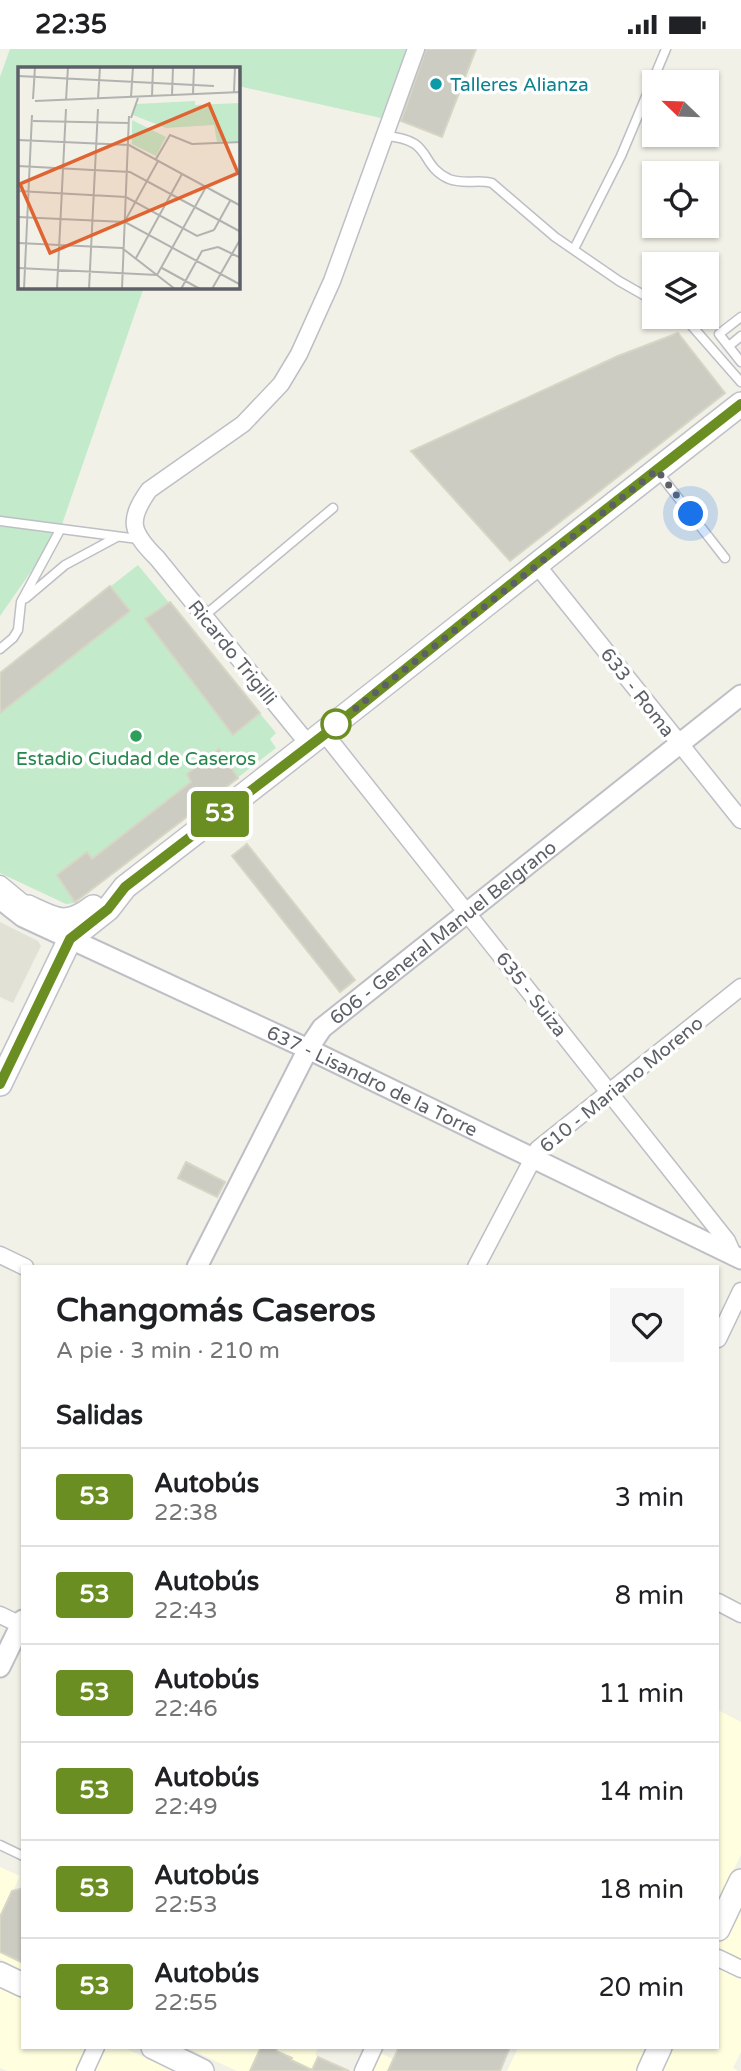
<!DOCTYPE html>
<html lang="es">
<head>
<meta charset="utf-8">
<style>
  body { margin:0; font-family:"Varela Round",sans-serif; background:#f6f6f6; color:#202124; height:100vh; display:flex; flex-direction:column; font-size:26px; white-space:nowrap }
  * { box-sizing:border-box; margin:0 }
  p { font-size:23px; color:#757577 }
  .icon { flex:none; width:38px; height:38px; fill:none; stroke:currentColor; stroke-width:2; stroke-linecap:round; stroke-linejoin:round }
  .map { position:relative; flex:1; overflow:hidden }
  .drawer { position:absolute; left:21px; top:1216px; width:698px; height:784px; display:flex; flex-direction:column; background:#fff; border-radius:0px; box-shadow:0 2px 5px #0004 }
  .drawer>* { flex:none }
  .badge { padding:0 14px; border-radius:5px; font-size:24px; line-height:46px }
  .needle { width:46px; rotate:293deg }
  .buttons { position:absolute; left:642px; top:21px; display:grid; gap:14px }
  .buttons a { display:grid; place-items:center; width:77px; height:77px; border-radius:0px; background:#fff; box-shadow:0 2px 5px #0004; font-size:35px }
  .you { position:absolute; width:35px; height:35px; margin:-18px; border:5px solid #fff; border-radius:50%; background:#1a73e8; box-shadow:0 0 0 10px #1a73e833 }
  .map>.badge { position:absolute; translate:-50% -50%; box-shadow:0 0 0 4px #fff }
  h2 { padding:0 35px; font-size:26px; line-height:63px }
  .round { display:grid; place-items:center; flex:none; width:74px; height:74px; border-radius:0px; background:#f6f6f6 }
  .summary { display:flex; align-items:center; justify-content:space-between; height:119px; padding:0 35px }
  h1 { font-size:33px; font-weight:800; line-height:52px }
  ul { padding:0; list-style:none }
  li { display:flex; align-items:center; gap:21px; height:98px; padding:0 35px; border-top:2px solid #e0e0e0 }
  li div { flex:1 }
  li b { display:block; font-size:26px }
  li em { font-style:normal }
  li .badge { min-width:77px; font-weight:700; text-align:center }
  .status { display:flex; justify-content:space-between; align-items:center; height:49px; padding:0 35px; background:#fff; direction:ltr }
  .status svg { height:19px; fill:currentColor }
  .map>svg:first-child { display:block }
</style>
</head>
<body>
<div class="status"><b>22:35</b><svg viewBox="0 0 49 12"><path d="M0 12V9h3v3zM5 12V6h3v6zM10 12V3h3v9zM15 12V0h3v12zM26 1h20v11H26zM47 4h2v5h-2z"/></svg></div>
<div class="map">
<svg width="741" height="2022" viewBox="0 0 741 2022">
  <rect width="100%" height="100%" fill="#f1f1e7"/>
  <path fill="#fffede" d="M718,1661L741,1673V1806L718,1854Z
    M0,1818L20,1827L13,1842L23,1839V1922L0,1910Z
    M741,1847V1913L724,1905L720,1899L719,1893Z
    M718,1918L741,1930V2003L733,2019L738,2022H655L666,1999L718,1998Z
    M0,1937L23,1948V1998L90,1999L78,2022H7L0,2019Z
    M105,1998L125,1999L174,2022H90L99,2003Z
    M187,1999H318L315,2006L349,2022H237Z
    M518,1999H649L637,2022H507Z
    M378,2003L417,2022H370Z"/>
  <path fill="#e2e1d5" d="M0,873L38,892L41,897L13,954L0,948Z"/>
  <path fill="#c2eacb" d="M10,0H406L381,69L238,37V19H19V238H144L60,481L0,567V28Z
    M138,516L276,684L270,690L276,699L75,854L66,855L0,824V624Z"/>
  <path fill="#cdccc3" stroke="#d7d5c4" stroke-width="2" d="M426,0H476L442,88L401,72Z
    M678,284L725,344L510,512L411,402L618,307Z
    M110,537L130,562L0,664V624Z
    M170,553L260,664L233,686L145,570Z
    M219,700L238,729L75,853L57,826L87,803L92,810L191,733L187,725Z
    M247,795L355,931L340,943L232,807Z
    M186,1113L225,1133L217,1148L178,1129Z
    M23,1839V1914L0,1903V1868L12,1842Z
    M261,1998H277L276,2002L292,2009L291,2011L312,2021L318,2008L349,2022H250Z
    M399,1998H510L500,2022H388Z"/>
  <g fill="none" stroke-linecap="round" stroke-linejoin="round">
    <defs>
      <path id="service" d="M384,87C435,90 417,115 449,130C464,136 478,130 492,134L555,188L619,232L654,252
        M574,200L621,107L666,0
        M684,268L741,333
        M741,268L719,285L741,313
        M729,297L741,287
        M658,423L725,509
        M0,472L138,490
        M26,549L65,516L117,488
        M204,567L333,459
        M0,600L13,589L18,581L21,553L60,481
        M0,1796L23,1807"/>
      <path id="minor" d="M536,515L741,771
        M325,685L727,1192L734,1208
        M309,696L157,509C131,483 127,472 149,441L243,375L281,335L299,305L332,232L416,0
        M0,835L28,858
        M0,1206L25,1218
        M476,1218L538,1100L741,938
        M718,1290L741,1242
        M718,1553L741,1565
        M0,1566L23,1577
        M718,1909L741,1920
        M85,2022L96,1998
        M363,2022L374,1998"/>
      <g id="tertiary">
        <path id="s1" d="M0,850L23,868L308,1000L741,1210"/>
        <path id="s2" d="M197,1218L308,1000L322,979L741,646"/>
        <path d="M0,1618L23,1571"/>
      </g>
      <path id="secondary" d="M28,858C56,871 66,879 93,858
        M0,1035L70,890L108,860L125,838C332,679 535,516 741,355
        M718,1880L741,1832
        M0,1925L23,1936
        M153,1998L202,2022
        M649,2022L660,1998"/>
    </defs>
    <use href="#service" stroke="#bebfc6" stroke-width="11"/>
    <use href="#minor" stroke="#bebfc6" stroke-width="19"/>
    <use href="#tertiary" stroke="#bebfc6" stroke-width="23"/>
    <use href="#secondary" stroke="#bfc1c8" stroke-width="26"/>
    <use href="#service" stroke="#fff" stroke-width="8"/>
    <use href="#minor" stroke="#fff" stroke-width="16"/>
    <use href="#tertiary" stroke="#fff" stroke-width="19"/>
    <use href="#secondary" stroke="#fff" stroke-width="23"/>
  </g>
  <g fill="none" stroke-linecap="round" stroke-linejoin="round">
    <defs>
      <path id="line" d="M0,1035L70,890L108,860L125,838L325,685L536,515L741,355"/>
    </defs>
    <use href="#line" stroke="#fff" stroke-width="16"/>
    <use href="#line" stroke="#6b8e23" stroke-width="10"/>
    <path stroke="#5e6068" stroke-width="7" stroke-dasharray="0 12.6" d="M336,675L657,421L691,465"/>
  </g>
  <circle fill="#0f9aa8" stroke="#fff" stroke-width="2.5" cx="436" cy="35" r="7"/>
  <circle fill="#fff" stroke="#6b8e23" stroke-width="3.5" cx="336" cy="675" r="14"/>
  <circle fill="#2e9e5b" stroke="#fff" stroke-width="2.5" cx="136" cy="687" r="7"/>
  <g text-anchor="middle" stroke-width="7" stroke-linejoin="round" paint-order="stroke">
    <g font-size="19" fill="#0d838f" stroke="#fff" text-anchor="start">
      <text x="450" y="42">Talleres Alianza</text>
    </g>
    <g font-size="19" fill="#5e6068" stroke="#fff">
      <text transform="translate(233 603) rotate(51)" y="7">Ricardo Trigilli</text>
      <text transform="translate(638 643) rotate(52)" y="7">633 - Roma</text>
      <text dy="7" stroke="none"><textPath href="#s2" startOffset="424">606 - General Manuel Belgrano</textPath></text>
      <text transform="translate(532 945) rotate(52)" y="7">635 - Suiza</text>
      <text dy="7" stroke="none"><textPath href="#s1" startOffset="415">637 - Lisandro de la Torre</textPath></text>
      <text transform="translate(621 1035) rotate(-39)" y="7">610 - Mariano Moreno</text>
    </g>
    <g font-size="19" fill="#27864d" stroke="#fff">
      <text x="136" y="716">Estadio Ciudad de Caseros</text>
    </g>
  </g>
  <g transform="translate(18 18)">
    <rect width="222" height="222" fill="#f1f1e7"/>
    <path d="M177,34V38L222,36V74L199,75L196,58L148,61L115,48L118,37ZM114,53L148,70L138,89L114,77Z" fill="#c2eacb"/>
    <path fill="none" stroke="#b2b3b0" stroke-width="2" d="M0,9L196,19M216,25L217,0M175,27L176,0M154,28L155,0M134,29L135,0M113,30L115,0M15,32L17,0M80,32L82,0M48,33L50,0M17,34L223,25M113,51L120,31M15,54L111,56M0,73L111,78L223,139M138,92L152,68L174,77L223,75M0,99L112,105L223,165M0,124L108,130L179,169L196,163M0,150L107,155L223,218M108,152L140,94M196,163L212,134M0,176L104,181L157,222M200,180L223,191M118,191L164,107M0,201L139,208L188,120M144,201L182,222M6,222L14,48M39,222L48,42M71,222L80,42M104,222L111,49M163,222L184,184L200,180M194,222L223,171"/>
    <path fill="#e06332" fill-opacity="0.15" stroke="#e06332" stroke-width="3.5" d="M191,37L220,106L32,186L2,117Z"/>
    <rect width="222" height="222" fill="none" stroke="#5e6068" stroke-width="3.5"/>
  </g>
</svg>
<div class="buttons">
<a><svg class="needle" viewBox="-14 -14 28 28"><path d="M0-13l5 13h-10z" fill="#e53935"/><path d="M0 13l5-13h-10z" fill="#757577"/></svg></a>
<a><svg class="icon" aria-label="locate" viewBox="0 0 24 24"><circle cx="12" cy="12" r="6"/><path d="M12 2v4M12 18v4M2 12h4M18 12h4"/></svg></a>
<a><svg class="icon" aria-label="layers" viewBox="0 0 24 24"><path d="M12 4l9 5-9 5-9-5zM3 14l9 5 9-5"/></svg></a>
</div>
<div class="you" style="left:691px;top:465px"></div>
<b class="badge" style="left:220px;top:765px;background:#6b8e23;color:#fff">53</b>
<section class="drawer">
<div class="summary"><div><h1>Changomás Caseros</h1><p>A pie · 3 min · 210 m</p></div><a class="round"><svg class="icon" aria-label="heart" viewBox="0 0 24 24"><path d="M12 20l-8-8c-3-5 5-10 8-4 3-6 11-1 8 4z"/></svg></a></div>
<h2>Salidas</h2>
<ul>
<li><span class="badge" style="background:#6b8e23;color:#fff">53</span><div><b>Autobús</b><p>22:38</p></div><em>3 min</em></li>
<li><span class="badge" style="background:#6b8e23;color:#fff">53</span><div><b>Autobús</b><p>22:43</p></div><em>8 min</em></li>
<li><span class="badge" style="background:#6b8e23;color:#fff">53</span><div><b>Autobús</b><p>22:46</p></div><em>11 min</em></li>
<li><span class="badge" style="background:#6b8e23;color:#fff">53</span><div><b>Autobús</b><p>22:49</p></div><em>14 min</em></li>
<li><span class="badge" style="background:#6b8e23;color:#fff">53</span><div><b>Autobús</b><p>22:53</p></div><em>18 min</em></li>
<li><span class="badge" style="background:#6b8e23;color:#fff">53</span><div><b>Autobús</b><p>22:55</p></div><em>20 min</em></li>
</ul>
</section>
</div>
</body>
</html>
